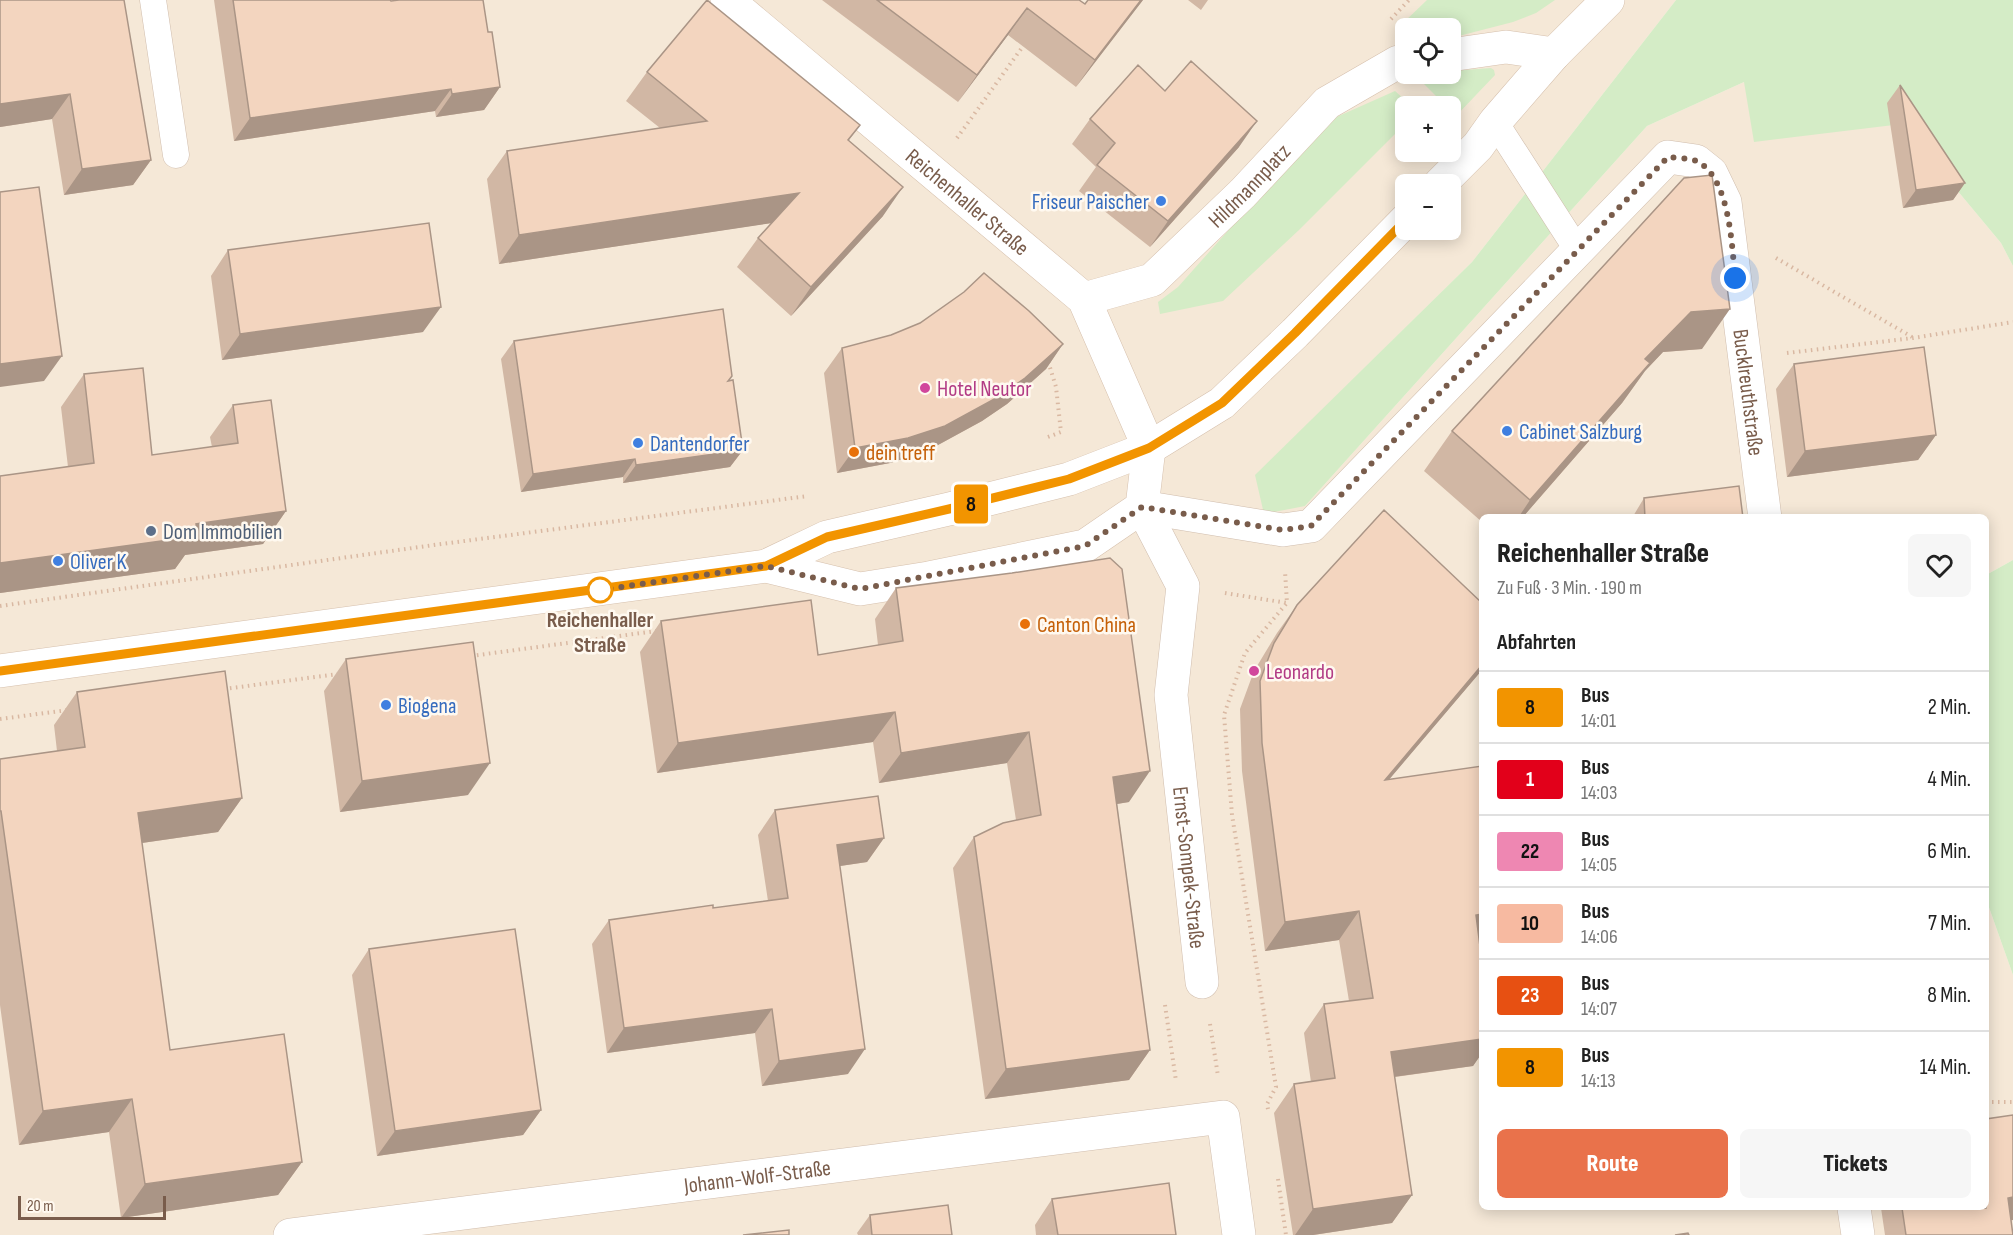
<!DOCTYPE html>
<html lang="de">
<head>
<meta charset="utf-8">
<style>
  body { margin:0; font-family:"Sofia Sans Condensed",sans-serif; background:#f6f6f6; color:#222; height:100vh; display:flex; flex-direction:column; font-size:22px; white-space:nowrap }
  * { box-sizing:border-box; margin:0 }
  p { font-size:20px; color:#767676 }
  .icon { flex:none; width:33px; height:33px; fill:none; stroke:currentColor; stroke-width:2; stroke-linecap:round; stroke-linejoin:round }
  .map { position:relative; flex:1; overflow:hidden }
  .drawer { position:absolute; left:1479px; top:514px; width:510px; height:696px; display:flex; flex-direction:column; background:#fff; border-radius:9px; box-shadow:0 3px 15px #0003 }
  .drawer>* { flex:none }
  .badge { padding:0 12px; border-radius:4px; font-size:21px; line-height:39px }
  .tools { position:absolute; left:1395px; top:18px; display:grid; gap:12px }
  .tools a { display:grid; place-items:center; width:66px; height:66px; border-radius:9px; background:#fff; box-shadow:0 3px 15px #0003; font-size:30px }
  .scale { position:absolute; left:18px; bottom:15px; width:148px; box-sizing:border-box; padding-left:6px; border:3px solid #795c4b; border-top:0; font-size:16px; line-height:21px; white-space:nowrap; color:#795c4b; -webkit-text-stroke:4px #fff9f0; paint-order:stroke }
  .you { position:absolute; width:30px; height:30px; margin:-15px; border:4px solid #fff; border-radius:50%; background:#1a73e8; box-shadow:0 0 0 9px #1a73e833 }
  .map>.badge { position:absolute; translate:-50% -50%; box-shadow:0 0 0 3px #fff }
  h2 { padding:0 18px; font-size:22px; line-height:54px }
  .round { display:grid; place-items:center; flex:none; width:63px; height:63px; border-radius:9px; background:#f6f6f6 }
  .head { display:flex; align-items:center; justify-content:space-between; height:102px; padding:0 18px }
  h1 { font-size:28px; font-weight:800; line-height:45px }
  .button { display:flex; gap:12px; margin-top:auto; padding:12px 18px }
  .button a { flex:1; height:69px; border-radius:9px; background:#e9724b; color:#fff; font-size:24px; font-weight:800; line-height:69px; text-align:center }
  .button a+a { background:#f6f6f6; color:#222 }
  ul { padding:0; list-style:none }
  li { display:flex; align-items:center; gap:18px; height:72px; padding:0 18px; border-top:2px solid #e0e0e0 }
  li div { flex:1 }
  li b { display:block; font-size:22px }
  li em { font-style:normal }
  li .badge { min-width:66px; font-weight:700; text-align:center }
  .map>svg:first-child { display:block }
</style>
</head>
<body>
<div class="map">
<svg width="2013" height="1235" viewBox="0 0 2013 1235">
  <rect width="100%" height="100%" fill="#fdf5e9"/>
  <path fill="#f5e8d7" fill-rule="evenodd" d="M0,0H1676L1472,262L1256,475L1305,506L1647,126L1744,82L1902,124L2001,243L2013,266V560L1986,575V518H1482V1208H1986V899L2013,975V1235H0ZM1406,28H1450V74H1406ZM1406,106H1450V152H1406ZM1406,184H1450V230H1406Z"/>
  <path fill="#d4ecc6" d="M1427,0H1555L1536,13L1513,22L1451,38L1450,28H1406L1405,46L1401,25Z
    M1676,0H2013V266L2001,243L1902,124L1754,142L1744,82L1647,126L1305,506L1264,514L1255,475L1472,262Z
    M1491,68L1494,70L1495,75L1456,116L1451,111L1450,106H1446L1416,76L1450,74L1451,71Z
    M1395,91L1412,106H1406L1405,141L1396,133L1299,230L1223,301L1160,314L1158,302L1178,287L1234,224L1332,119Z
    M2013,560V975L1986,899V575Z"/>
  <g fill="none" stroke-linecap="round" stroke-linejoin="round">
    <defs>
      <path id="lane" d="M153,0L176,155
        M1495,122L1578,251"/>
      <g id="street">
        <path id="s1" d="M1142,507L1283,530L1311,526L1668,157L1696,161L1711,173L1725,202L1765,518"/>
        <path id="s2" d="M1142,507L1183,586L1171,695L1202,982"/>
        <path d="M1854,1208L1858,1235"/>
        <path id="s3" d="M290,1235L1223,1117L1239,1235"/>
      </g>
      <g id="secondary">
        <path id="s4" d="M727,0L1084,299L1149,448"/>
        <path d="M1450,55L1506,47L1554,54"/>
        <path d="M1440,184L1478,146L1495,122L1554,54L1608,0"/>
        <path id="s5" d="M1084,299L1152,280L1243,193L1327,103L1398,62L1406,61"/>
        <path d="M766,566L860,589L929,578L1085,546L1142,507L1149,448"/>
        <path d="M0,671L766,566L827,537L949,509L1069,479L1149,448L1222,403L1295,333L1406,220"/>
      </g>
    </defs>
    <use href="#lane" stroke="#d0bdad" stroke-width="27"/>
    <use href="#street" stroke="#d0bdad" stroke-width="34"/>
    <use href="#secondary" stroke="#d6c0ad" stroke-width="34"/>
    <path stroke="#d9b8a2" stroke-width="4" stroke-dasharray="1.5 4.5" stroke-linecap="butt" d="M1391,19L1409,0
      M1422,100L1430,106
      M957,138L1026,42
      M1776,258L1912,337
      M1787,353L1913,338L2013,322
      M1048,437L1061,432L1056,387L1048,361
      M1225,593L1287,603L1285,571
      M0,606L434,545L808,496
      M471,656L656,631
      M224,689L338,674
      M0,719L68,710
      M1165,1005L1176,1081
      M1210,1024L1218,1076
      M1986,1102H2013
      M1268,1109L1267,1104L1276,1087L1232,815L1224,715L1245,653L1286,604
      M1278,1179L1286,1235"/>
    <use href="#lane" stroke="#fff" stroke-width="26"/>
    <use href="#street" stroke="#fff" stroke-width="33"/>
    <use href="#secondary" stroke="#fff" stroke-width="33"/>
  </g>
  <path fill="#d1b7a4" d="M0,0L151,160L133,185L64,195L52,119L0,127Z
    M214,0H390L391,1L488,32L500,87L484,110L436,117L435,111L234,141Z
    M822,0H1079L1085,4L1143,0L1076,87L1008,35L958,102Z
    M1188,0H1208L1201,10Z
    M647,72L860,125L849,140L883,216L791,316L737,267L758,238L771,223L499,264L487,179L507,151L660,128L626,101Z
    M1900,85L1965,183L1953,200L1903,208L1887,103Z
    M1165,91L1239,147L1150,247L1079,191L1096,167L1072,144L1090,119Z
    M1684,178L1702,349L1663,352L1645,371L1622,403L1522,518H1482V522L1424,471L1452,431Z
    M228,250L423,332L222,360L211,276Z
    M514,341L729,381L743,450L730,467L623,483V477L521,492L501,359Z
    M1063,344L1046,369L1007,404L982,421L927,451L890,463L837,473L824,373L842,348Z
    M1794,364L1936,435L1918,460L1787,477L1776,389Z
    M84,374L152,455L212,447L210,437L233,405L286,511L263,544L185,555L175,569L0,593V476L68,467L61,407Z
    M1644,498L1743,518H1632Z
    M896,588L1129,802L1117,804L1150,1050L1129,1080L985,1099L953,868L974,837L1016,820L1007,763L879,783L873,742L657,773L640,652L661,621L818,655L878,645L875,619Z
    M1482,603V670L1389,779L1479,941L1482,962V1053L1473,1066L1395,1077L1412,1195L1392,1223L1313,1235H1293L1274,1113L1294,1084L1311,1082L1304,1033L1324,1004L1349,1001L1339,940L1265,951L1242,771L1240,709L1254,671L1277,633L1297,605Z
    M346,659L468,795L340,812L324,691Z
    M77,692L242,798L218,832L142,843L170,1050L302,1162L278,1195L121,1218L109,1132L19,1145L0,1005V759L57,751L54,725Z
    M775,810L884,838L867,862L840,866L848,1074L762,1086L755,1033L607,1053L592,944L609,920L713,908L768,901L758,835Z
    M369,949L541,1110L523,1135L377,1156L352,975Z
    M1052,1199L1176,1235H1036L1035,1225Z
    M1881,1208H1986L2011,1220L2013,1235H1885Z
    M870,1215L952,1235H858L857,1233Z"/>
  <path fill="#aa9586" d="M1141,0H1143L1076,87L1095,60Z
    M1027,8L1008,35L958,102L977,75Z
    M500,87L484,110L436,117L452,94Z
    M451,89L435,111L234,141L250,118Z
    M70,94L52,119L0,127V104Z
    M1257,121L1239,147L1150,247L1168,221Z
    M151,160L133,185L64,195L82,169Z
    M1965,183L1953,200L1903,208L1916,190Z
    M903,187L883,216L791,316L811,287Z
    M799,193L779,222L499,264L519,235Z
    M441,307L423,332L222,360L240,334Z
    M1730,309L1702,349L1663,352L1645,371L1622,403L1522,518H1518L1530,500L1645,359L1691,312Z
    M1063,344L1046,369L1007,404L982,421L927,451L890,463L837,473L855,448Z
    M62,356L44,381L0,387V364Z
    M1936,435L1918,460L1787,477L1805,451Z
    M743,450L730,467L623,483L636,465Z
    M635,459L623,477L521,492L533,474Z
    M286,511L263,544L185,555L175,569L0,593V563L196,524Z
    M1482,665V670L1365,808L1385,780Z
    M895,712L873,742L657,773L678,743Z
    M1029,732L1007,763L879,783L901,753Z
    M490,763L468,795L340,812L362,781Z
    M1150,771L1129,802L1092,808L1113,777Z
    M242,798L218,832L114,847L138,813Z
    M884,838L867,862L820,869L837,845Z
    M1359,911L1339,940L1265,951L1285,922Z
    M1482,914V940L1456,944L1476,915Z
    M772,1009L755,1033L607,1053L624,1028Z
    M1482,1039V1053L1473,1066L1371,1080L1391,1052Z
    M865,1049L848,1074L762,1086L779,1061Z
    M1150,1050L1129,1080L985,1099L1006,1069Z
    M132,1099L109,1132L19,1145L43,1111Z
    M541,1110L523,1135L377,1156L395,1131Z
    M302,1162L278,1195L121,1218L145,1184Z
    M1412,1195L1392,1223L1313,1235H1295L1313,1209Z
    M2013,1197V1220L1990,1223L2008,1198Z"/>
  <path fill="#f3d5bf" stroke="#aa9586" stroke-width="1.5" d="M0,0H124L151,160L82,169L70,94L0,104Z
    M233,0H390L391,1L399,0H483L488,32H492L500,87L452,94L451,89L250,118Z
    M707,0L860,125L848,140L903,187L811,287L758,238L799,193L519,235L507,151L707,121L647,72Z
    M877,0H1079L1085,4L1088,0H1141L1095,60L1027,8L977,75Z
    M1191,61L1257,121L1168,221L1097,165L1115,143L1090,119L1138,65L1165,91Z
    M1900,85L1965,183L1916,190Z
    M1712,175L1730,309L1691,312L1645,359L1650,363L1530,500L1452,431L1684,178Z
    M39,187L62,356L0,364V192Z
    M429,223L441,307L240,334L228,250Z
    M984,273L1029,311L1063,344L1025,378L1000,396L945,426L908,438L855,448L842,348L891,335L920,323L964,292Z
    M723,309L732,376L728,381L733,380L743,450L636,465L635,459L533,474L514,341Z
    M1924,347L1936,435L1805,451L1794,364Z
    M143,368L152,455L238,443L233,405L271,400L286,511L196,524L198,536L0,563V476L94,463L84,374Z
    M1739,486L1743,518H1645L1644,498Z
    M1384,510L1482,603V665L1385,780L1482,766V914L1476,915L1482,962V1039L1391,1052L1412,1195L1313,1209L1294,1084L1335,1078L1324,1004L1373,998L1359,911L1285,922L1262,743L1260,681L1274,643L1297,605Z
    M1110,558L1122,569L1150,771L1113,777L1150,1050L1006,1069L974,837L1003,823L1041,815L1029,732L901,753L895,712L678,743L661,621L811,600L818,655L903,641L896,588L1012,573Z
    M473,642L490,763L362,781L346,659Z
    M225,671L242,798L138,813L170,1050L284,1034L302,1162L145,1184L132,1099L43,1111L1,811H0V759L85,747L77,692Z
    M878,796L884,838L837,845L865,1049L779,1061L772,1009L624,1028L609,920L713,905V908L788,898L775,810Z
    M515,929L541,1110L395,1131L369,949Z
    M2013,1115V1197L2008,1198L2013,1235H1906L1902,1208H1986V1119Z
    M1169,1183L1176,1235H1058L1052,1199Z
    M948,1205L952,1235H872L870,1215Z
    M789,1230V1235H743Z
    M1688,1233L1689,1235H1675Z"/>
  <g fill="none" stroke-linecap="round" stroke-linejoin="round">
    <defs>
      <path id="line" d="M0,671L766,566L827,537L949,509L1069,479L1149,448L1222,403L1295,333L1406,220"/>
    </defs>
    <use href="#line" stroke="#fff" stroke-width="14"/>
    <use href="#line" stroke="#f29400" stroke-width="9"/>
    <path stroke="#795c4b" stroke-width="6" stroke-dasharray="0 10.8" d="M600,590L766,566L860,589L1085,546L1142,507L1283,530L1311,526L1668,157C1676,158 1689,158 1696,161C1730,176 1732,247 1735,278"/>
  </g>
  <g fill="#3f7fe0" stroke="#fff9f0" stroke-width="2">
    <circle cx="1161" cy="201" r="6"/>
    <circle cx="1507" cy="431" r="6"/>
    <circle cx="638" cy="443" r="6"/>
    <circle cx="58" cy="561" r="6"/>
    <circle cx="386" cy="705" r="6"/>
  </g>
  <g fill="#d1479c" stroke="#fff9f0" stroke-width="2">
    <circle cx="925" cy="388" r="6"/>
    <circle cx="1254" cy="671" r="6"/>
  </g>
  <g fill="#e8710a" stroke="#fff9f0" stroke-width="2">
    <circle cx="854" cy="452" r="6"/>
    <circle cx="1025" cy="624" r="6"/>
  </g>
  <circle fill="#5c6f8a" stroke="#fff9f0" stroke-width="2" cx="151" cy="531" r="6"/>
  <circle fill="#fff" stroke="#f29400" stroke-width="3" cx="600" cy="590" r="12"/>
  <g text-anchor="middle" stroke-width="5" stroke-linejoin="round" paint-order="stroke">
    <g font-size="22" fill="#795c4b" stroke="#fff9f0">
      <text dy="8" stroke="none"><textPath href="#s5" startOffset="206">Hildmannplatz</textPath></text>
      <text dy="8" stroke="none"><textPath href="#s4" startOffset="314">Reichenhaller Straße</textPath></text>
      <text dy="8" stroke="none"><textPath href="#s1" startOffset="956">Bucklreuthstraße</textPath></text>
      <text dy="8" stroke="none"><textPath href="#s2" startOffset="372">Ernst-Sompek-Straße</textPath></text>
      <text dy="8" stroke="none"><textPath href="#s3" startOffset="471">Johann-Wolf-Straße</textPath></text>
    </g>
    <g font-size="22" fill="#366cbe" stroke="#fff9f0" text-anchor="start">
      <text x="1149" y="209" text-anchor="end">Friseur Paischer</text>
      <text x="1519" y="439">Cabinet Salzburg</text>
      <text x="650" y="451">Dantendorfer</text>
      <text x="70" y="569">Oliver K</text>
      <text x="398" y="713">Biogena</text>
    </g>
    <g font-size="22" fill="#b23c85" stroke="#fff9f0" text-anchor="start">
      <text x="937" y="396">Hotel Neutor</text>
      <text x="1266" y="679">Leonardo</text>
    </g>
    <g font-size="22" fill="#c56008" stroke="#fff9f0" text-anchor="start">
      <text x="866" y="460">dein treff</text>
      <text x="1037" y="632">Canton China</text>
    </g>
    <g font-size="22" fill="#4e5e75" stroke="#fff9f0" text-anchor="start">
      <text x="163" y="539">Dom Immobilien</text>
    </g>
    <g font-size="22" font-weight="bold" fill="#795c4b" stroke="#fff9f0">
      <text x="600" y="627">Reichenhaller<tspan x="600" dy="25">Straße</tspan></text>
    </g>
  </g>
</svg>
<div class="tools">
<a><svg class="icon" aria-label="locate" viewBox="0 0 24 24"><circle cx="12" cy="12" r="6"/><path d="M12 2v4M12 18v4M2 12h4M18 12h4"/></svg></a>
<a>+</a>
<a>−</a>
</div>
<div class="scale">20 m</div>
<div class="you" style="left:1735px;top:278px"></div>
<b class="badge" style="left:971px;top:504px;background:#f29400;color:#111">8</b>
<section class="drawer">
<div class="head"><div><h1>Reichenhaller Straße</h1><p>Zu Fuß · 3 Min. · 190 m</p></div><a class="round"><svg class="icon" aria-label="heart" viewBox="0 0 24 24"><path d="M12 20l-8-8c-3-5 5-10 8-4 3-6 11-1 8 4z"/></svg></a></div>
<h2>Abfahrten</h2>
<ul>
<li><span class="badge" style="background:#f29400;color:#111">8</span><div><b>Bus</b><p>14:01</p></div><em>2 Min.</em></li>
<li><span class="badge" style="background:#e2001a;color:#fff">1</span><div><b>Bus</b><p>14:03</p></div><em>4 Min.</em></li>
<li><span class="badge" style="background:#ee87b2;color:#111">22</span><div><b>Bus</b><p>14:05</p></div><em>6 Min.</em></li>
<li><span class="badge" style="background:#f7baa1;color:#111">10</span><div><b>Bus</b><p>14:06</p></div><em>7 Min.</em></li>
<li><span class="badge" style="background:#e75012;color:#fff">23</span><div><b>Bus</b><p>14:07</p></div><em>8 Min.</em></li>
<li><span class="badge" style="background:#f29400;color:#111">8</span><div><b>Bus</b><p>14:13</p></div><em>14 Min.</em></li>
</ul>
<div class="button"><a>Route</a><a>Tickets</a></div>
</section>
</div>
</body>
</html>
